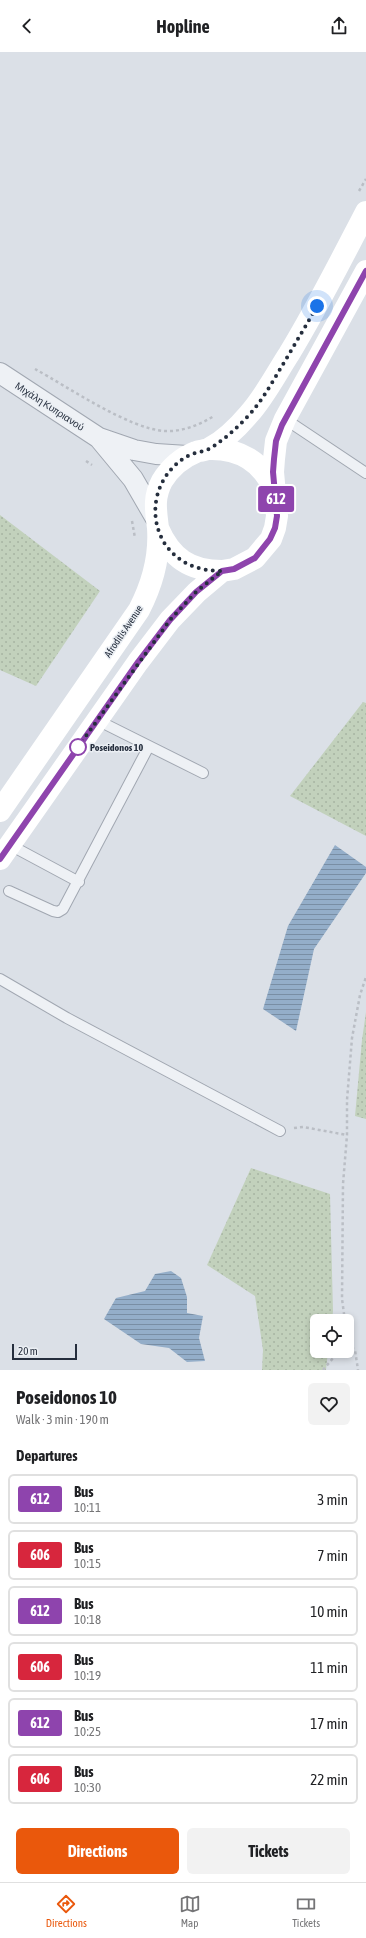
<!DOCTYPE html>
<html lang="en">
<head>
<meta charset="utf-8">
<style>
  body { margin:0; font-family:"Asap Condensed",sans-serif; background:#f2f2f2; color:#202124; height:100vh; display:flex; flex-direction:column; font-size:15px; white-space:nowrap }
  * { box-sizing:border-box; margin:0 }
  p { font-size:13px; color:#757577 }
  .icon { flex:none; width:22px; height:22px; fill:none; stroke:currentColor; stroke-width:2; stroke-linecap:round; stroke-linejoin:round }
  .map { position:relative; height:1318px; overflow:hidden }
  .panel { display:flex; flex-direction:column; background:#fff; flex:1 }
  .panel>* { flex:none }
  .badge { padding:0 8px; border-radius:3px; font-size:14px; line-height:26px }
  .tools { position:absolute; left:310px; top:1262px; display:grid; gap:8px }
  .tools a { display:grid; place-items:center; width:44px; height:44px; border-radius:6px; background:#fff; box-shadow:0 2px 6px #0003; font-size:20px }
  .scale { position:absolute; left:12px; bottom:10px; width:65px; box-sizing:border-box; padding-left:4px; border:2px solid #252e3d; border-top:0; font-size:11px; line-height:14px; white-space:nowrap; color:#252e3d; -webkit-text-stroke:3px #ebeff4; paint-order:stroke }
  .you { position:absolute; width:20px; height:20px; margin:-10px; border:3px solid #fff; border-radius:50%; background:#1a73e8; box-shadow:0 0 0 6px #1a73e833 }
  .map>.badge { position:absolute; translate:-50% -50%; box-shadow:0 0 0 2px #fff }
  h2 { padding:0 16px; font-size:15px; line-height:36px }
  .round { display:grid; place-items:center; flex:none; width:42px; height:42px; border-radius:6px; background:#f2f2f2 }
  .head { display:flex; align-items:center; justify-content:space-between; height:68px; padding:0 16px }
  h1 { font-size:19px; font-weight:700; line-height:30px }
  .button { display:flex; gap:8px; margin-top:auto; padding:8px 16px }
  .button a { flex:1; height:46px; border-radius:6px; background:#ea580c; color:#fff; font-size:16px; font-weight:700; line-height:46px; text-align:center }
  .button a+a { background:#f2f2f2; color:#202124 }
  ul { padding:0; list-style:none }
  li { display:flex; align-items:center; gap:12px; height:50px; margin:0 8px 6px; padding:0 8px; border:2px solid #e0e0e0; border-radius:6px }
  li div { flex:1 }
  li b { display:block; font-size:15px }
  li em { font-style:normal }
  li .badge { min-width:44px; font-weight:700; text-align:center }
  header { display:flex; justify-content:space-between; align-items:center; height:52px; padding:0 16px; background:#fff; font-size:18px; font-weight:700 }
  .menu { display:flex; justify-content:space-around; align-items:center; height:56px; border-top:1px solid #e0e0e0; background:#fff; font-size:11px; color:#757577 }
  .menu a { display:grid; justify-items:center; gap:2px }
  .menu .selected { color:#ea580c }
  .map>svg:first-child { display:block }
</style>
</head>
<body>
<header><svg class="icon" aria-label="back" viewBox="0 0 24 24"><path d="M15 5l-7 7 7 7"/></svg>Hopline<svg class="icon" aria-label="share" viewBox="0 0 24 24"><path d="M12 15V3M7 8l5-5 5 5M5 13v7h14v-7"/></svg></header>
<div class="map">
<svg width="366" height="1318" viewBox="0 0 366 1318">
  <defs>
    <pattern id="grass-dots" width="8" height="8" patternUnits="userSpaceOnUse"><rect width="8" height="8" fill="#c2d1bc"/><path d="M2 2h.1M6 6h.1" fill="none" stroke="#a7b4a2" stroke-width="1.8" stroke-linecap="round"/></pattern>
    <pattern id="water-rules" width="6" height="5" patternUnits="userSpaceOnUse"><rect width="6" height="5" fill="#94aec9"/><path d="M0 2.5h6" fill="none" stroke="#798ea4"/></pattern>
  </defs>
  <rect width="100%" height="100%" fill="#dbe0e7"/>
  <path fill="url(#grass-dots)" d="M0,463L100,539L36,634L0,618Z
    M363,650L366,651V784L290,744Z
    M366,960V1067L355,1064L362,988Z
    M251,1116L330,1142L333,1259L332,1269H317V1299H328L326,1318H262L263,1298L255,1244L207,1213Z"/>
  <path fill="url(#water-rules)" d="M335,793L366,815V821L314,897L296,979L263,957L288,874Z
    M171,1219L181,1226L187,1245V1261L203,1264L199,1286L205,1309L187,1310L169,1296L141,1292L104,1267L116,1246L145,1239L155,1222Z"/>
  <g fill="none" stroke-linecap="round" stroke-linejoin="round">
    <defs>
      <path id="lane" d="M285,367L366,421
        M97,668L203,721
        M10,793L79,830
        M9,839L53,859L58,860L63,857L149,694
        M0,927L67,966L280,1079"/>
      <path id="street" d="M0,321L99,386L134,398L156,402L187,404
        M99,386L133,427L155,465"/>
    </defs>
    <use href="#lane" stroke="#a1a7b1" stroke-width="12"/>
    <use href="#street" stroke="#a1a7b1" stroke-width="22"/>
    <path stroke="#babec5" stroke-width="2.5" stroke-dasharray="3 3" stroke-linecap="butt" d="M359,139L366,127
      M35,317C68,335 129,377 165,379C182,380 199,373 214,364
      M86,409L92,413
      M132,469L135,486
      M294,1076L303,1075L347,1083
      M345,1269L342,1247L343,1132L347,1083V1048L352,986L360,943L366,925
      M347,1291L355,1298L358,1318
      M323,1318L339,1299"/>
    <use href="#lane" stroke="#eef1f5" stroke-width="10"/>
    <use href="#street" stroke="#eef1f5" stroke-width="20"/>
    <path stroke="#fff" stroke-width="22" d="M209,397C239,396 263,410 274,438
      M158,476C171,506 190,519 222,519
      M0,759L139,558C152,533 160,505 158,476C156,459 153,446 162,429C170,416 181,406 196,400C200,398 206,399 210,396C225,388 238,375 249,362C265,344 276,322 289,302C317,256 341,208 366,160
      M0,807L138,610L170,568L197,540L222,519L234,517L255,506L271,487L275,476L277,464L273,420L274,407L276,389L285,367L366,219"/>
  </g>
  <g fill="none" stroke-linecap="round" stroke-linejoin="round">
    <defs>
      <path id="line" d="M0,807L138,610L170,568L196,540L222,519L234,517L255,506L270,487L275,476L277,464L273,420L274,407L276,389L282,373L366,219"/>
    </defs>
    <use href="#line" stroke="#fff" stroke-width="9"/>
    <use href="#line" stroke="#8e44ad" stroke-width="6"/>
    <path stroke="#252e3d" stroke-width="4" stroke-dasharray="0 7.2" d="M78,695L170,568L196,540L222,519C199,519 179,512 165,492C146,462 156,423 186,405C194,400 204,400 211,396C226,386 238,375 250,362C264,346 274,327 285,309C296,290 307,272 317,254"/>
  </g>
  <circle fill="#fff" stroke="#8e44ad" stroke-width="2" cx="78" cy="695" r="8"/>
  <g text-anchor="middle" stroke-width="3" stroke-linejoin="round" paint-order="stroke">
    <g font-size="10" fill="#252e3d" stroke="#ebeff4">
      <text transform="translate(50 354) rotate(33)" y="4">Μιχάλη Κυπριανού</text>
      <text transform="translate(123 579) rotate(-56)" y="4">Afroditis Avenue</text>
    </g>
    <g font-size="10" font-weight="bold" fill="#252e3d" stroke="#ebeff4" text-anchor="start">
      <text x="90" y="699">Poseidonos 10</text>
    </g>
  </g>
</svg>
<div class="tools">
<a><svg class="icon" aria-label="locate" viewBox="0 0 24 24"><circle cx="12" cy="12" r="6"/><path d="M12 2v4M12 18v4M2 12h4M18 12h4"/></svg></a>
</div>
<div class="scale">20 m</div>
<div class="you" style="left:317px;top:254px"></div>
<b class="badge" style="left:276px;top:447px;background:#8e44ad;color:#fff">612</b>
</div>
<section class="panel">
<div class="head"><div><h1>Poseidonos 10</h1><p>Walk · 3 min · 190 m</p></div><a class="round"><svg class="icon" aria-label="heart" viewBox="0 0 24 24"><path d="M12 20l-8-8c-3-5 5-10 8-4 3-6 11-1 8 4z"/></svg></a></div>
<h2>Departures</h2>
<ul>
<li><span class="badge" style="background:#8e44ad;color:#fff">612</span><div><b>Bus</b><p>10:11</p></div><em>3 min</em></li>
<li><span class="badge" style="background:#d7263d;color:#fff">606</span><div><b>Bus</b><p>10:15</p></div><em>7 min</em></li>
<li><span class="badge" style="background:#8e44ad;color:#fff">612</span><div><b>Bus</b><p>10:18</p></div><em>10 min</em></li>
<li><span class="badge" style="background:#d7263d;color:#fff">606</span><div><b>Bus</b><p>10:19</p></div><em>11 min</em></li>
<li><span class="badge" style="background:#8e44ad;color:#fff">612</span><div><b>Bus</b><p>10:25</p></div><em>17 min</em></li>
<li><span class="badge" style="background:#d7263d;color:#fff">606</span><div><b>Bus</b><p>10:30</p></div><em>22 min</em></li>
</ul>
<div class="button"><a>Directions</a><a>Tickets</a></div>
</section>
<nav class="menu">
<a class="selected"><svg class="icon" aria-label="directions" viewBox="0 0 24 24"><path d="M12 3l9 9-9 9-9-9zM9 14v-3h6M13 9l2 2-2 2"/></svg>Directions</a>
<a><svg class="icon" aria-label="map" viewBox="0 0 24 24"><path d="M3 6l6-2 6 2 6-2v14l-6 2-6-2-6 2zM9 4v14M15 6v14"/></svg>Map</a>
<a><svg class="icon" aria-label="tickets" viewBox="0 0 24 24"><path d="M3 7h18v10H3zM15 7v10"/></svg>Tickets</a>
</nav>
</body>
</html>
